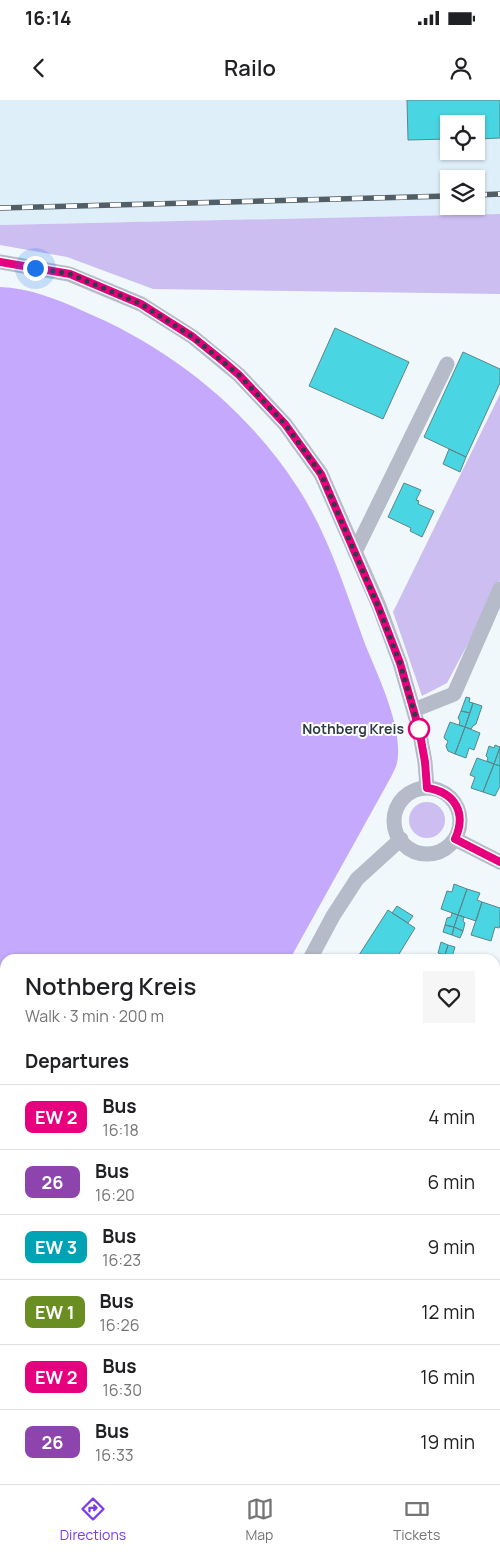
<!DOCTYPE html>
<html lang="en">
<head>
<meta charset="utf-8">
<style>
  body { margin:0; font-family:Manrope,sans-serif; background:#f6f6f6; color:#202124; height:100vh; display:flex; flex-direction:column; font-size:19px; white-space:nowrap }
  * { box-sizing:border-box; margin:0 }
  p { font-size:16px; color:#757577 }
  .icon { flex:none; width:28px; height:28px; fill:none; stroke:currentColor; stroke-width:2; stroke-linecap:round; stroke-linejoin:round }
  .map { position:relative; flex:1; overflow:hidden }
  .drawer { position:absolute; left:0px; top:854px; width:500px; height:531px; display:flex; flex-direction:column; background:#fff; border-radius:15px 15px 0 0; box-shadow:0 1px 4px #0004 }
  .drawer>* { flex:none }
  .badge { padding:0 10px; border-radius:8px; font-size:18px; line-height:32px }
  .tools { position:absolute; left:440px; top:15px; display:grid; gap:10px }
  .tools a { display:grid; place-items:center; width:45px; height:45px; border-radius:0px; background:#fff; box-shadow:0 1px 4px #0004; font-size:25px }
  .you { position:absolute; width:25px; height:25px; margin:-12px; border:4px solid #fff; border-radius:50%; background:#1a73e8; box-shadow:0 0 0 8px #1a73e833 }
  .map>.badge { position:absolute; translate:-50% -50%; box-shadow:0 0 0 2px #fff }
  h2 { padding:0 25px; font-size:19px; line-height:45px }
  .round { display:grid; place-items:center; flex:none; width:52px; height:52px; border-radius:0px; background:#f6f6f6 }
  .summary { display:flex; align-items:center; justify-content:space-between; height:85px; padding:0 25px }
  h1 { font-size:24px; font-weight:600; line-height:38px }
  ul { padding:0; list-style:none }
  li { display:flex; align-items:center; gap:15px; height:65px; padding:0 25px; border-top:1px solid #e0e0e0 }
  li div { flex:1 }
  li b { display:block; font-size:19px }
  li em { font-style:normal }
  li .badge { min-width:55px; font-weight:700; text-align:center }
  .status { display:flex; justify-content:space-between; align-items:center; height:35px; padding:0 25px; background:#fff; direction:ltr }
  .status svg { height:14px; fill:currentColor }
  header { display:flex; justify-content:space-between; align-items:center; height:65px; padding:0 25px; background:#fff; font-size:22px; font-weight:600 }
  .menu { display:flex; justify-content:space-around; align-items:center; height:70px; border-top:1px solid #e0e0e0; background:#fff; font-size:14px; color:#757577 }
  .menu a { display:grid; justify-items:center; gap:2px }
  .menu .active { color:#7c3aed }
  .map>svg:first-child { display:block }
</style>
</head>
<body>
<div class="status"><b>16:14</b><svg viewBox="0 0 49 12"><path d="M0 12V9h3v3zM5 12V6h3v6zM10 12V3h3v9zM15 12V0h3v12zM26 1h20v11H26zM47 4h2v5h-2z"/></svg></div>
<header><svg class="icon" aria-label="back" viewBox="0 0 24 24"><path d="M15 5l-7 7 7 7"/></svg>Railo<svg class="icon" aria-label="person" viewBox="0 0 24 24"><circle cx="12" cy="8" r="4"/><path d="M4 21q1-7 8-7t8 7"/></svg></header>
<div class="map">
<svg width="500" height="1384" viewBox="0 0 500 1384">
  <rect width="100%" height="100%" fill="#f1f8fc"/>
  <path fill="#dfeff9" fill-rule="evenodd" d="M0,0H500V114L0,125ZM449,24H476V51H449ZM449,79H476V106H449Z"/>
  <path fill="#cdbef1" d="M500,114V194L153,189L67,157L0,145V125Z
    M500,294V480L480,521L447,583L422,596L393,512Z
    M409 720a18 18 0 1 1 36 0a18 18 0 1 1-36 0Z
    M0,1195L5,1196V1271L0,1273Z"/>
  <path fill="#c4a9fc" d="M0,187C29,188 57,199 83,211C171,248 246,308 298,388C328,434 346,492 365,544C378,576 404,629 397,663C396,668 393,672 391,677L290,859H5V1124L0,1120Z"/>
  <path fill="#49d5e2" stroke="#5c8589" d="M407,0H500V38L476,39V24H449V39L408,40Z
    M335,228L409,262L383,319L309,286Z
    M463,252L500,269V283L466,357L424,337Z
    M449,349L466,357L460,372L443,364Z
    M404,383L421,390L416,400L419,401L418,404L434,411L422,437L410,431L411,428L388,417Z
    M466,597L470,598L469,602L473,603L470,613L461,611Z
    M473,603L482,606L476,624L473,626L471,629L465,627Z
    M461,611L470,613L465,627L459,625L460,621L458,618Z
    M450,622L465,627L455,654L448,651L446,646L448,641L445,639L444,637Z
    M465,627L480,633L474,650L469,648L466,658L455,654Z
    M495,645L500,647L494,664L487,661L488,658L486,656L489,646L494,648Z
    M500,647V666L494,664Z
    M477,658L494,664L483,692L471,688L475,677L470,675Z
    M494,664L500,666V686L495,696L483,692Z
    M454,784L467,789L458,815L441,809L447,791L452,792Z
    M467,789L480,793L477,800L482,802L476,821L458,815Z
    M482,802L500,808V825L499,828L495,827L491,841L471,835Z
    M397,806L413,816L408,823L392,813Z
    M388,810L415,828L396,859H365L359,855Z
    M452,813L458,815L454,827L445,825L447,818L451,817Z
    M458,815L464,817L463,821L465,823L463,831L454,827Z
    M445,825L454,827L452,835L443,832Z
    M454,827L463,831L460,838L452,835Z
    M441,842L448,845L445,855L438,853Z
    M448,845L455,847L452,857L445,855Z
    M198,1380H208L213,1384H198Z
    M226,1380H241L237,1384H230Z
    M261,1380H266L269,1382L272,1380L277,1384H258Z
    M426,1380H479L476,1384H433Z"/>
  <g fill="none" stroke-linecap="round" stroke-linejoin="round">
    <path stroke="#b5bbc9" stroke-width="15" d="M0,162L69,174L141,204L193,237L239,275L285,324L321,374L379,506L400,563L419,629L425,662L427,688
      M355,452L447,264
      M414,610L454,594L500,489
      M394 721a33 33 0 1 1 66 0a33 33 0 1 1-66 0Z
      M455,739L500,762
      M310,859L333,816L357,779L401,739
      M363,1380L368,1384"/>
    <path stroke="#7e88a1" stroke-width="15" d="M0,1182L5,1183
      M0,1290L5,1297
      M67,1380L70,1384"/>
    <defs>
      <path id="rail" d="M476,95L500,94
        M0,108L449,96"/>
    </defs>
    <use href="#rail" stroke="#525e66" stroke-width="5.5"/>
    <use href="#rail" stroke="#fff" stroke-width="4" stroke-dasharray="11" stroke-linecap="butt"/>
  </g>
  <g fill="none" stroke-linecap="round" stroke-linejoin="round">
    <defs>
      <path id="line" d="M0,162L70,174L141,204L193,237L224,262L239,275L285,324L321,374L378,506L400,563L419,629L425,662L427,688C455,692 467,713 455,739L500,762"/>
    </defs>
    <use href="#line" stroke="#fff" stroke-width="11"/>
    <use href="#line" stroke="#e6007e" stroke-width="8"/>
    <path stroke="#2f3c45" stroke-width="5" stroke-dasharray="0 9" d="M35,168L70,174L141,204L193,237L239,275L285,324L321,374L378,506L400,563L419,629"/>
  </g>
  <circle fill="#fff" stroke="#e6007e" stroke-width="2.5" cx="419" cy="629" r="10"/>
  <g text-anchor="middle" stroke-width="4" stroke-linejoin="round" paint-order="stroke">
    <g font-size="14" font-weight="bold" fill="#2f3c45" stroke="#fff" text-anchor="end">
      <text x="404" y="634">Nothberg Kreis</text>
    </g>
  </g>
</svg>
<div class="tools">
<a><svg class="icon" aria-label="locate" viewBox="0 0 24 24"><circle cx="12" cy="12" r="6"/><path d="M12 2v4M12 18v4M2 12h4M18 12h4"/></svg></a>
<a><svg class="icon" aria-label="layers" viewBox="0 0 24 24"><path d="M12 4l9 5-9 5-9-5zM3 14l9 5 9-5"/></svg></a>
</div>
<div class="you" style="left:35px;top:168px"></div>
<section class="drawer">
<div class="summary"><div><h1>Nothberg Kreis</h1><p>Walk · 3 min · 200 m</p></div><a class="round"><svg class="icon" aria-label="heart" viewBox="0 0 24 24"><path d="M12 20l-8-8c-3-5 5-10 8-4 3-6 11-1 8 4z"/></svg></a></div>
<h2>Departures</h2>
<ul>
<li><span class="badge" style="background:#e6007e;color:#fff">EW 2</span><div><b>Bus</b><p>16:18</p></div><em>4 min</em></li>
<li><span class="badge" style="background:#8e44ad;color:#fff">26</span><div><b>Bus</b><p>16:20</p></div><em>6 min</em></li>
<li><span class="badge" style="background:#00a3b4;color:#fff">EW 3</span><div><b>Bus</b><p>16:23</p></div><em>9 min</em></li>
<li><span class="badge" style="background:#6b8e23;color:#fff">EW 1</span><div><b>Bus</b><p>16:26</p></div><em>12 min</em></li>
<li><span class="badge" style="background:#e6007e;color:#fff">EW 2</span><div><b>Bus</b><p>16:30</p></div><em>16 min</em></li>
<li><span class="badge" style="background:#8e44ad;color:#fff">26</span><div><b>Bus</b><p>16:33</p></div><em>19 min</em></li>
</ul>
</section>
</div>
<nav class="menu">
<a class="active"><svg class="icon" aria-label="directions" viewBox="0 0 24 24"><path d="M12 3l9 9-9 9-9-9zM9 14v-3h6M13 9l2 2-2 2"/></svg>Directions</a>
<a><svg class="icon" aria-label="map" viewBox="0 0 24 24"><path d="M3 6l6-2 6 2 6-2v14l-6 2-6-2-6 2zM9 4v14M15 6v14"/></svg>Map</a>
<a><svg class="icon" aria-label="tickets" viewBox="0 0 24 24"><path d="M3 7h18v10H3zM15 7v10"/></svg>Tickets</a>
</nav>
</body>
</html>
